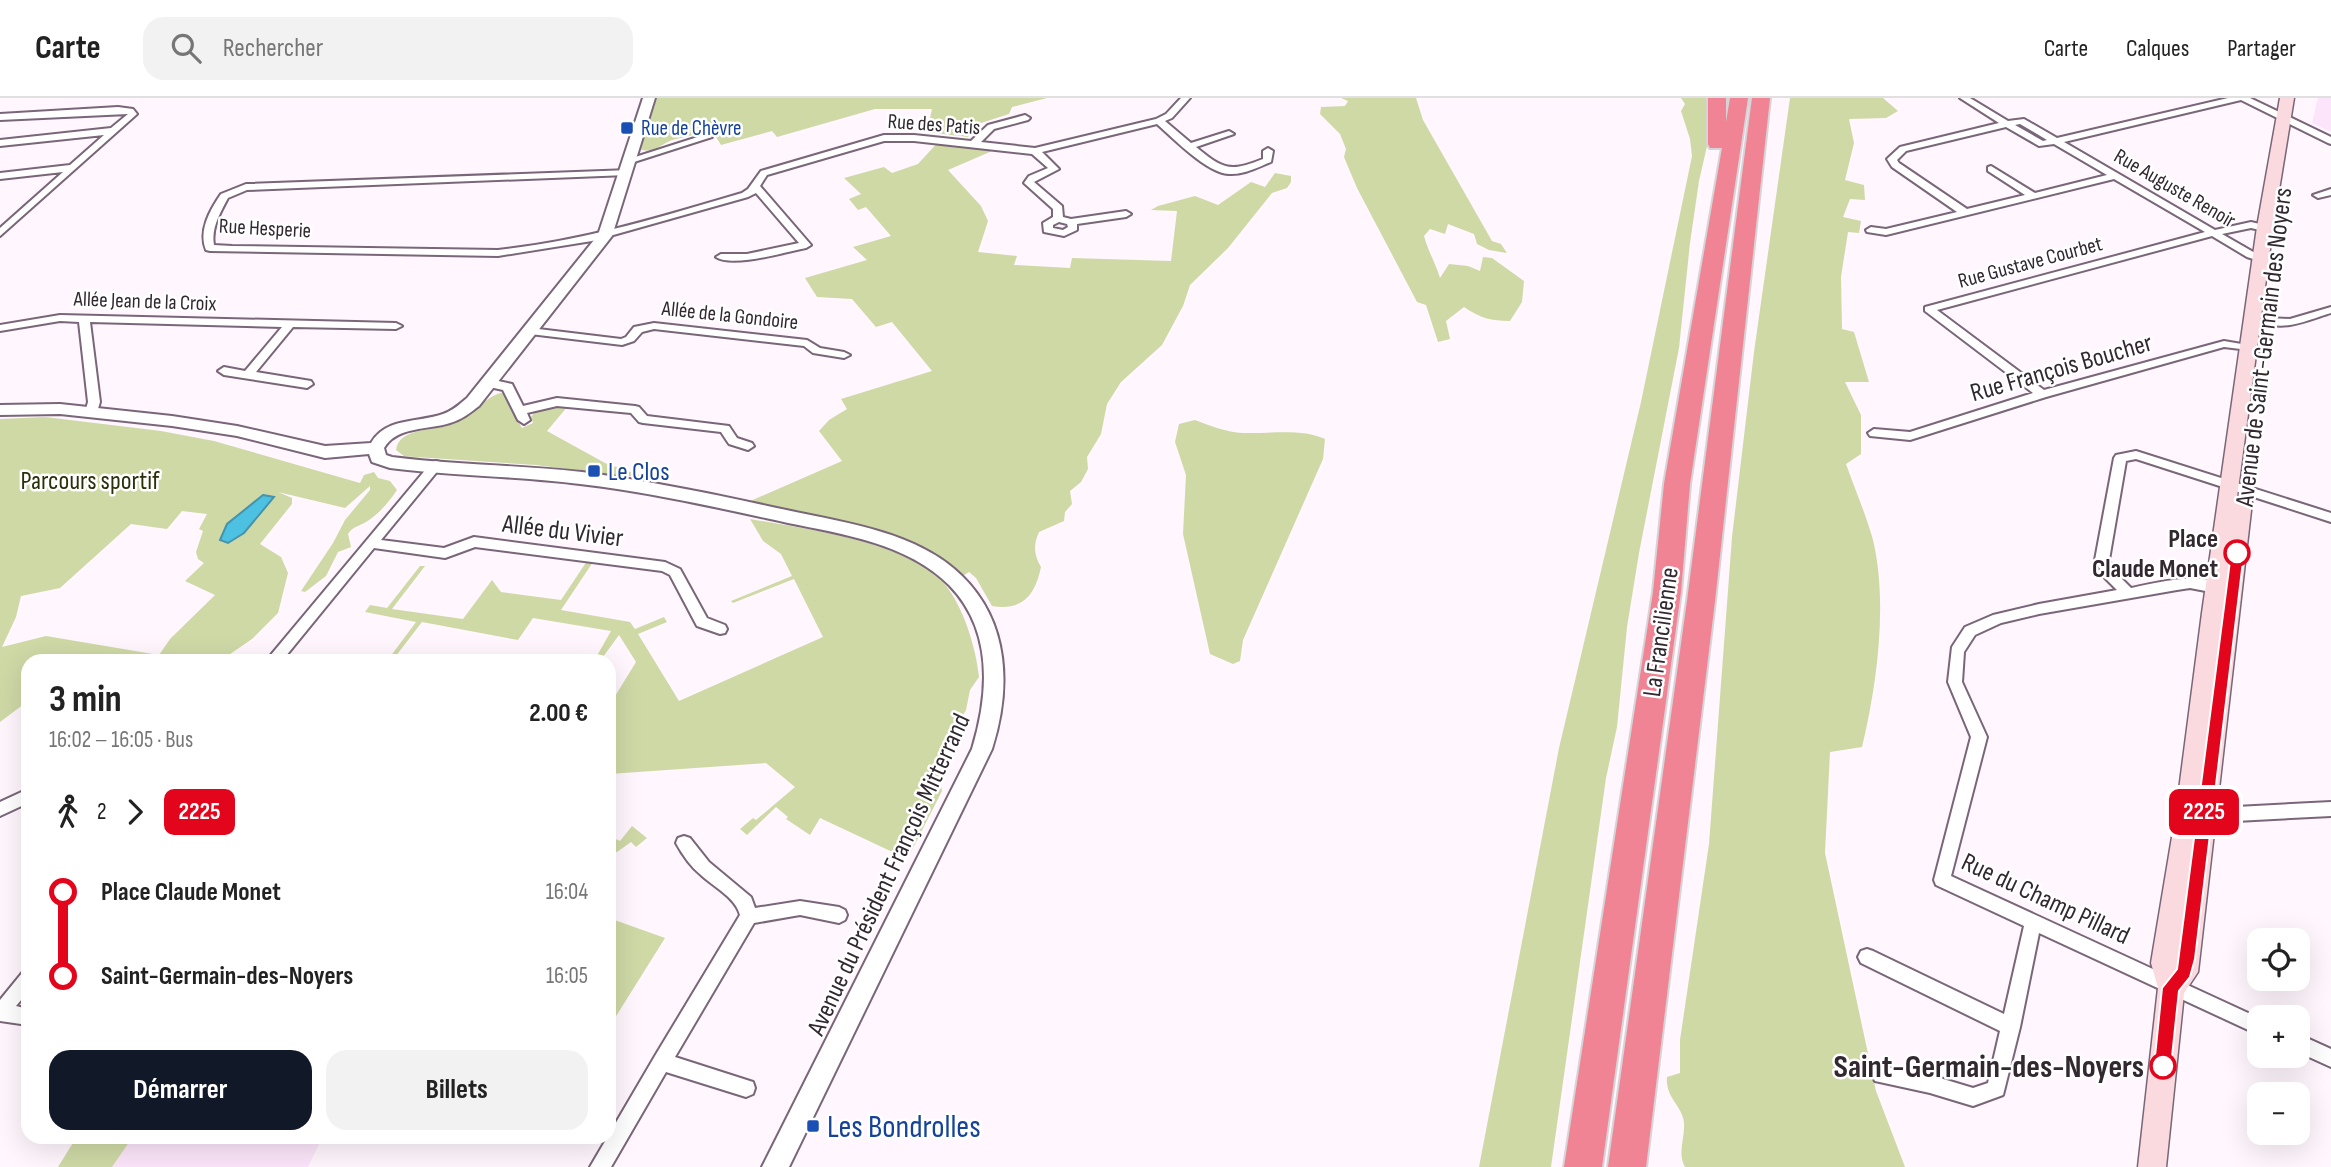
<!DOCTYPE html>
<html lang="fr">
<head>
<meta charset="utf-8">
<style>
  body { margin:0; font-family:"Sofia Sans Condensed",sans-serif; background:#f2f2f2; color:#222; height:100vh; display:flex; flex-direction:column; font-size:26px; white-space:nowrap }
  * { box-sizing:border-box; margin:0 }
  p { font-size:23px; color:#767676 }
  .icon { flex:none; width:38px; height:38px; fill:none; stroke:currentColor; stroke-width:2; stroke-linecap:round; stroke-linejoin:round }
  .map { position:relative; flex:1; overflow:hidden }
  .drawer { position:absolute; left:21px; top:556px; width:595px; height:490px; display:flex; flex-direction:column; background:#fff; border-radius:21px; box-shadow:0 7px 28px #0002 }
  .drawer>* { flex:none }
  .badge { padding:0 14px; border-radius:10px; font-size:24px; line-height:46px }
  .buttons { position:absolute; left:2247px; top:830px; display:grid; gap:14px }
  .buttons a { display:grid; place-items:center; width:63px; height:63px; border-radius:14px; background:#fff; box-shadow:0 7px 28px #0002; font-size:35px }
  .map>.badge { position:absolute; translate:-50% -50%; box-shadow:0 0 0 4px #fff }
  .legs { display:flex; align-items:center; gap:10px; height:77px; padding:0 28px; font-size:23px }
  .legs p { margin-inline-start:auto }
  .summary { display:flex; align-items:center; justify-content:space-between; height:119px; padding:0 28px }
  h1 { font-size:38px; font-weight:700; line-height:52px }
  .primary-button { display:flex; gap:14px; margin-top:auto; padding:14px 28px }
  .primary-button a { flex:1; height:80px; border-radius:21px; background:#111827; color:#fff; font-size:28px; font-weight:700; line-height:80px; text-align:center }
  .primary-button a+a { background:#f2f2f2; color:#222 }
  ul { padding:0 28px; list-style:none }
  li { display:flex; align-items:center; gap:24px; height:84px; font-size:26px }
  li i { display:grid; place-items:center; width:10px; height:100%; margin:0 9px; background:currentColor }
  li i::after { content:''; width:18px; height:18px; margin:-9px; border:5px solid; border-radius:50%; background:#fff }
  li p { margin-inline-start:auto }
  li:first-child i { background:linear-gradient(#0000 50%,currentColor 0) }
  li:last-child i { background:linear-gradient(currentColor 50%,#0000 0) }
  header { display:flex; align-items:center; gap:42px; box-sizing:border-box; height:98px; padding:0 35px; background:#fff; border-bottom:2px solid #e0e0e0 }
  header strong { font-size:33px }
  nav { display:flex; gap:38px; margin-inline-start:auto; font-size:24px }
  .search { width:490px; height:63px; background:#f2f2f2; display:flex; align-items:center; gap:18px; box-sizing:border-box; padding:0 24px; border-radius:21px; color:#767676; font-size:26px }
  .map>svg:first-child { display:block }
</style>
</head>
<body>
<header>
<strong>Carte</strong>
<div class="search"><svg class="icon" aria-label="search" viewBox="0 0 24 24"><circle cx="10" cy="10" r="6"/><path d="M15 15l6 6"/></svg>Rechercher</div>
<nav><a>Carte</a><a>Calques</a><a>Partager</a></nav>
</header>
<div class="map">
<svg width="2331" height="1069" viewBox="0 0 2331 1069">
  <rect width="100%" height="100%" fill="#fff6fe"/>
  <path fill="#fce5fa" d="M2318,0H2331V34L2312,25Z
    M132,1040H322L308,1069H112Z"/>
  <path fill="#cfd9a6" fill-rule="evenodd" d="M657,0H1047L1012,9L1009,16L978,26L968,39L927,34L932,11H875L777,39L772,33L721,47L716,39L706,34C695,37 683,39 672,42C660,47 653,56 639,51Z
    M1341,0H1416L1423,22L1492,143L1501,146L1507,155L1489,152L1477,146L1474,136L1448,126L1445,136L1430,131L1424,138C1428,153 1436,166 1440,180L1449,166L1468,168L1480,173L1483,159L1492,160L1524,183L1522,204L1510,223C1491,223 1480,220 1464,209L1446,223L1450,241L1438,244L1426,207L1417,204L1357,90L1344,59L1346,51L1340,36L1320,16L1321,9L1345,8L1348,3Z
    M1681,0H1709L1710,35L1699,83L1690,145L1679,250L1639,455L1627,529L1617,629L1606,680L1551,1069H1479L1559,650L1641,304L1692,58L1690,41L1681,13L1685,6Z
    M1790,0H1883L1898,13L1886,20L1849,21L1854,45L1845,82L1864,87L1865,102L1850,101L1843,119L1861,123L1859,135L1848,134L1841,179L1842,231L1854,234L1869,284H1845L1861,317V356L1846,366C1855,391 1866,417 1873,442C1888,505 1877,587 1862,649L1830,654L1825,755L1876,993L1905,1069H1685C1677,1055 1685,1041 1684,1025C1683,1008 1665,1000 1667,979L1680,975V942L1709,746L1732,439L1754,254Z
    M940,42L999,50L948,72L981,108L988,123L978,154L1017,158L1014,167L1070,170L1072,160L1171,163L1177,113L1151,112L1158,108L1195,98L1218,107L1251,84L1265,89L1275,75L1291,78V84L1287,90L1272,95L1228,150L1190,187L1183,208L1162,247L1121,284L1107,306L1101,336L1087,359L1088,371L1081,384L1070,393L1072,406L1065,414L1064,423L1039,434C1033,447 1034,457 1041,469C1035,498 1022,513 992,508L976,480L969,474L956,482L901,449L739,408L842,363L819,333L829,322L847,311L841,301L932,273L892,224L876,229L852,201L817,199L805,180L867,162L853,149L891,138L866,109L858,112L849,101L861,96L844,80L884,69L892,75L918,66Z
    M502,295L506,298L511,312L522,330L533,325L531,319C540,305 553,307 568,308L547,333L605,365L642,378H621L536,367L415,359L404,358L396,352C399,329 435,333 452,326C468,319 491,295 502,295Z
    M45,319L161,333L214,343L360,385L364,377L374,374L378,380L390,383L397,392C389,404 379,416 366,424C358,429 353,428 348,436L351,449L338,454L326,478L305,494L301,493L333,445L345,422L370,392V388L345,410L278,394L292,400V406L260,446L281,459L288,475L278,515L252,541L220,563L28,564V603L0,624V321ZM182,413L207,416L199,431L203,433L196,454L198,461L204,465L185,483L215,497L170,541L159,557L46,538L2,549L16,519L21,498L60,490L131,426L167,431Z
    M1195,322C1211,328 1226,334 1243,335C1269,336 1302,330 1325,341L1323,361L1243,542L1240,563L1233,566L1210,556L1183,436L1186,377L1175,344L1179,326Z
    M750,421C805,431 897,442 939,480C962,502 976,549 979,579L970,592L966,612L949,642L939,677L942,693L911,754L901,758L820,720L810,737L786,721L788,719L776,709L747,737L740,731L753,720L756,722L795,689L766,665L609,676V608L636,564L619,537L600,563H594L611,533L533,520L518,542L422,524L392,563H387L416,524L365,514L370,507L387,510L420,468H425L392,511L463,521L492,482L501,494L561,502L587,463L593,464L561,512L630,524L635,531L664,519L667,524L638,536L679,603L823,539L794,481L733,505L731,503L792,478L781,456L763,443Z
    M632,728L647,740L636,749L631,744L617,754L609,755V738L620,743Z
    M609,820L665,840L613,923L609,921Z
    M76,1040H132L112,1069H58Z"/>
  <path fill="#4dc1e1" stroke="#4593ac" stroke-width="2" d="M263,397L274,399L244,435L228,445L220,442L227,426Z"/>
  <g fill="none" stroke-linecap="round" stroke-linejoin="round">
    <defs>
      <path id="minor" d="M1181,0H1190L1172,20L1165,23L1191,45L1229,33L1234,36L1196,49C1224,72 1230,74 1263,61V53L1268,50L1273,53L1271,64C1258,69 1244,77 1229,76C1207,75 1174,41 1157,26L1042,54L1059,71L1034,84L1062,108L1063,119L1071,121L1126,113L1131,116L1126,119L1077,126V132L1064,138L1044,134L1043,125L1053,119V111L1024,85L1029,78L1048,70L1032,56L914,43H884L767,77L760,88L811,147L806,150C785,154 733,170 716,159L721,156H747L799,145L756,95L748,99L592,143L498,158L210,153L206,152C198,133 210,112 221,96L246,86L630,72V76L627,77L247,92L228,100C220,115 211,130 214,147L232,148L498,152C582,143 661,119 742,95L748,91L761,73L884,37H914L971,43L988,27L1025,17L1030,20L1028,22L994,31L981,44L1035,50L1156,21L1166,16ZM1059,124L1067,126L1068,129L1063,132L1053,130V127Z
        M1960,0H1970L2008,23L2024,21L2057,40L2228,0H2250L2331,39V46L2328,45L2241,2L2064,44L2215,132L2251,124L2282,131L2283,133L2278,136L2251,130L2222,136L2255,155L2280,165L2275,168L2247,159L2212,138L1937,212L2044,292L2224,243L2265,250V254L2224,249L2046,299L1910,342L1870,338L1868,335L1874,331L1910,334L2033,295L1925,213V209L2205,134L2114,81L1886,137L1867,134L1866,132L1871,129L1886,131L1957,114L1892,69L1887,61L1900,49L1999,25ZM2020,26L2047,42L2043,43L2015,27ZM2006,29L2039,48L2054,46L2107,77L2035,95L1991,68L1988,69V73L2025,97L1967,111L1899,65L1897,62L1906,53Z
        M118,9L133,11L137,16L0,138V130L63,74L0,81V75L70,67L104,37L0,48V42L111,30L128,16L0,22V16Z
        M704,37L712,39L634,64L626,62Z
        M2331,91V97L2318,100L2313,97Z
        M2331,209V215C2311,221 2281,235 2263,223L2268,220L2290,221Z
        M60,217L396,225L402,228L396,231L293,229L256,274L311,283L313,286L307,290L224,277L218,273L224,269L245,273L282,229L90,224L100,304L97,314L91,318L85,314L88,304L79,224L60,223L0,233V227Z
        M654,225L807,242L820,250L844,254L850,257L844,260L813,255L804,248L654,231L642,234L634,243L622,247L530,236L524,233L530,230L621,241L626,239L634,229Z
        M489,281L512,286L523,308L557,300L635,308L639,309L647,318L729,328L737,340L752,345L754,348L748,352L729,346L721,334L643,325L639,324L631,315L557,308L527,315L530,322L524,326L518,322L503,292L485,288L483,285Z
        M2136,353L2331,415V424L2136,361L2126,363L2109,462L2115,474L2131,490C2153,486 2206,471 2223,490L2216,495L2190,490L2177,492L2039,516L2001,525L1975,537L1964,554L1962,584L1987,639L1951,778L2259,920V937L2039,835L2020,929L2003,997L1973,1008L1930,995L1875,983L1872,977L1875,971L1881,968L1930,977L1973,990L1988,985L2000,933L1861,865L1858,859L1861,853L1867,851L1873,853L2004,916L2024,828L1936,787L1934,782L1971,639L1948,584L1952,549L1965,529L1993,517L2039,506L2117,492L2105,480L2095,462L2114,360L2116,357Z
        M436,363L440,364L442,367L440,370L381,442L444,450L474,439L665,464L680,471L707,520L725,527L727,531L725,535L720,536L697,528L670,477L662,473L475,449L445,460L374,450L281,564H265L432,364Z
        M28,691V705L0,718V704Z
        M2201,701L2236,709L2331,704V718L2236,723L2195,713L2193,708L2195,703Z
        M684,738L690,740L709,764L751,799L755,810L800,803L839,809L845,812L847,817L845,822L839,825L800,817L754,825L675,959L753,984L755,990L753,996L746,999L666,974L611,1069H590L655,958L740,817C736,800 714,789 701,777C691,769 682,756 676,745L678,740Z
        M28,873V894L16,908L28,911V927L0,923V902L22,875Z
        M2298,936L2331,951V969L2298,954Z"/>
      <path id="tertiary" d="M643,0H655L612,138L479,308C470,315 461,322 450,325C429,332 397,328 384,350L386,357L392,359C455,367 519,367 582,374C652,383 722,398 791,413C848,425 919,435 962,478C1010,525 1011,591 992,651L789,1069H762L972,651C989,595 993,532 949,487C908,446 843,436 788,425C719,410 650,394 580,386C517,378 453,378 390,370L372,364L369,356L325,360L237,338L172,328L60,316L0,317V307L60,306L172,318L237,328L325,348L371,345C386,319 418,325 443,316C452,313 460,306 467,300L598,137Z"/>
      <path id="secondary" d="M2280,0H2294L2273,129L2237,399H2249L2252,404L2198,874L2184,895L2166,1069H2138L2158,890L2151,865L2176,715L2202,515L2257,129Z"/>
      <path id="motorway" d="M1708,0H1726V24L1730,0H1748L1690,386L1681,494L1602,1069H1564L1653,494L1664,386L1722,50H1710L1708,46Z
        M1752,0H1770L1715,503L1646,1069H1608L1687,503Z"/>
    </defs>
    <use href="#minor" stroke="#796678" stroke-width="4"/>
    <use href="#tertiary" stroke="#796678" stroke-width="4"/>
    <use href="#secondary" stroke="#796678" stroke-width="3"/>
    <use href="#motorway" stroke="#d6d4d6" stroke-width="4"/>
    <use href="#minor" fill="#fff" fill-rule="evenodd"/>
    <use href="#tertiary" fill="#fff" fill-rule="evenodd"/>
    <use href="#secondary" fill="#fadadf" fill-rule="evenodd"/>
    <use href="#motorway" fill="#f08394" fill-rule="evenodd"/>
  </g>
  <path fill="#e3051c" stroke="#fff" stroke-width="2" d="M2237,451L2244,455L2195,861L2190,879L2179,893L2171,968L2169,974L2163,976L2156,974L2154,968L2162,890L2177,871L2231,455Z"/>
  <g fill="#1a4fb4" stroke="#fff" stroke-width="2.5">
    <rect x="620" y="23" width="14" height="14" rx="3.5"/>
    <rect x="587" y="366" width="14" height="14" rx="3.5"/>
    <rect x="806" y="1021" width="14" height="14" rx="3.5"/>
  </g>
  <g fill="#fff" stroke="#e3051c" stroke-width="3.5">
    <circle cx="2237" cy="455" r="12"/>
    <circle cx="2163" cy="968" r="12"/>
  </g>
  <g text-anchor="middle" stroke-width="5" stroke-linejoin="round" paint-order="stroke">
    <g font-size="21" fill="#312830" stroke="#fff">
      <text transform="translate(934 26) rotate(4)" y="7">Rue des Patis</text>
      <text transform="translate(2175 90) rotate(30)" y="7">Rue Auguste Renoir</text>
      <text transform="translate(265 130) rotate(3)" y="7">Rue Hesperie</text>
      <text transform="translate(2030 164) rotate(-15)" y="7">Rue Gustave Courbet</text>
      <text transform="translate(145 203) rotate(2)" y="7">Allée Jean de la Croix</text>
      <text transform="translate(730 217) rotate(6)" y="7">Allée de la Gondoire</text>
    </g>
    <g font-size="21" fill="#164399" stroke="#fff" text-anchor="start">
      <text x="641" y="37">Rue de Chèvre</text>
    </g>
    <g font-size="26" fill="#312830" stroke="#fff">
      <text transform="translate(2263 249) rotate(-83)" y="9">Avenue de Saint-Germain des Noyers</text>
      <text transform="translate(2061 269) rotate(-16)" y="9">Rue François Boucher</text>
      <text transform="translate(563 432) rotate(7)" y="9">Allée du Vivier</text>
      <text transform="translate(1660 534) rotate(-82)" y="9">La Francilienne</text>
      <text transform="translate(888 776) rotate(-65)" y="9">Avenue du Président François Mitterrand</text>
      <text transform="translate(2046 800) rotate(25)" y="9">Rue du Champ Pillard</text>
    </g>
    <g font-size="26" fill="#164399" stroke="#fff" text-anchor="start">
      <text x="608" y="382">Le Clos</text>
    </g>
    <g font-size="26" fill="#2a300a" stroke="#fff">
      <text x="90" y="391">Parcours sportif</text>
    </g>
    <g font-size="26" font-weight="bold" fill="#312830" stroke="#fff" text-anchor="end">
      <text x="2218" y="449">Place<tspan x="2218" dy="30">Claude Monet</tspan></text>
    </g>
    <g font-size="32" font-weight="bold" fill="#312830" stroke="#fff" text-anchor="end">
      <text x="2144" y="979">Saint-Germain-des-Noyers</text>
    </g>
    <g font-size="32" fill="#164399" stroke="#fff" text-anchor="start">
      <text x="827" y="1039">Les Bondrolles</text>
    </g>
  </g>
</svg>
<div class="buttons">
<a><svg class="icon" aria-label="locate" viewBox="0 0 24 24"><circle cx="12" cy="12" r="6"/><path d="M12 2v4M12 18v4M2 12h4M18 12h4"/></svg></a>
<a>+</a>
<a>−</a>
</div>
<b class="badge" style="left:2204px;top:714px;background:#e3051c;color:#fff">2225</b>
<section class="drawer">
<div class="summary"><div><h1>3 min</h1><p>16:02 – 16:05 · Bus</p></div><b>2.00 €</b></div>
<div class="legs"><svg class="icon" aria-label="walk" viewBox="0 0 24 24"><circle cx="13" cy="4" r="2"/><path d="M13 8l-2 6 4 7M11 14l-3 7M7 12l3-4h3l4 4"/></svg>2<svg class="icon" aria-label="forward" viewBox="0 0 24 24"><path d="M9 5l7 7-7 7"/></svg><b class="badge" style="background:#e3051c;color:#fff">2225</b></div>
<ul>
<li><i style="color:#e3051c"></i><b>Place Claude Monet</b><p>16:04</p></li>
<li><i style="color:#e3051c"></i><b>Saint-Germain-des-Noyers</b><p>16:05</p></li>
</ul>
<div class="primary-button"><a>Démarrer</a><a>Billets</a></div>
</section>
</div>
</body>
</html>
